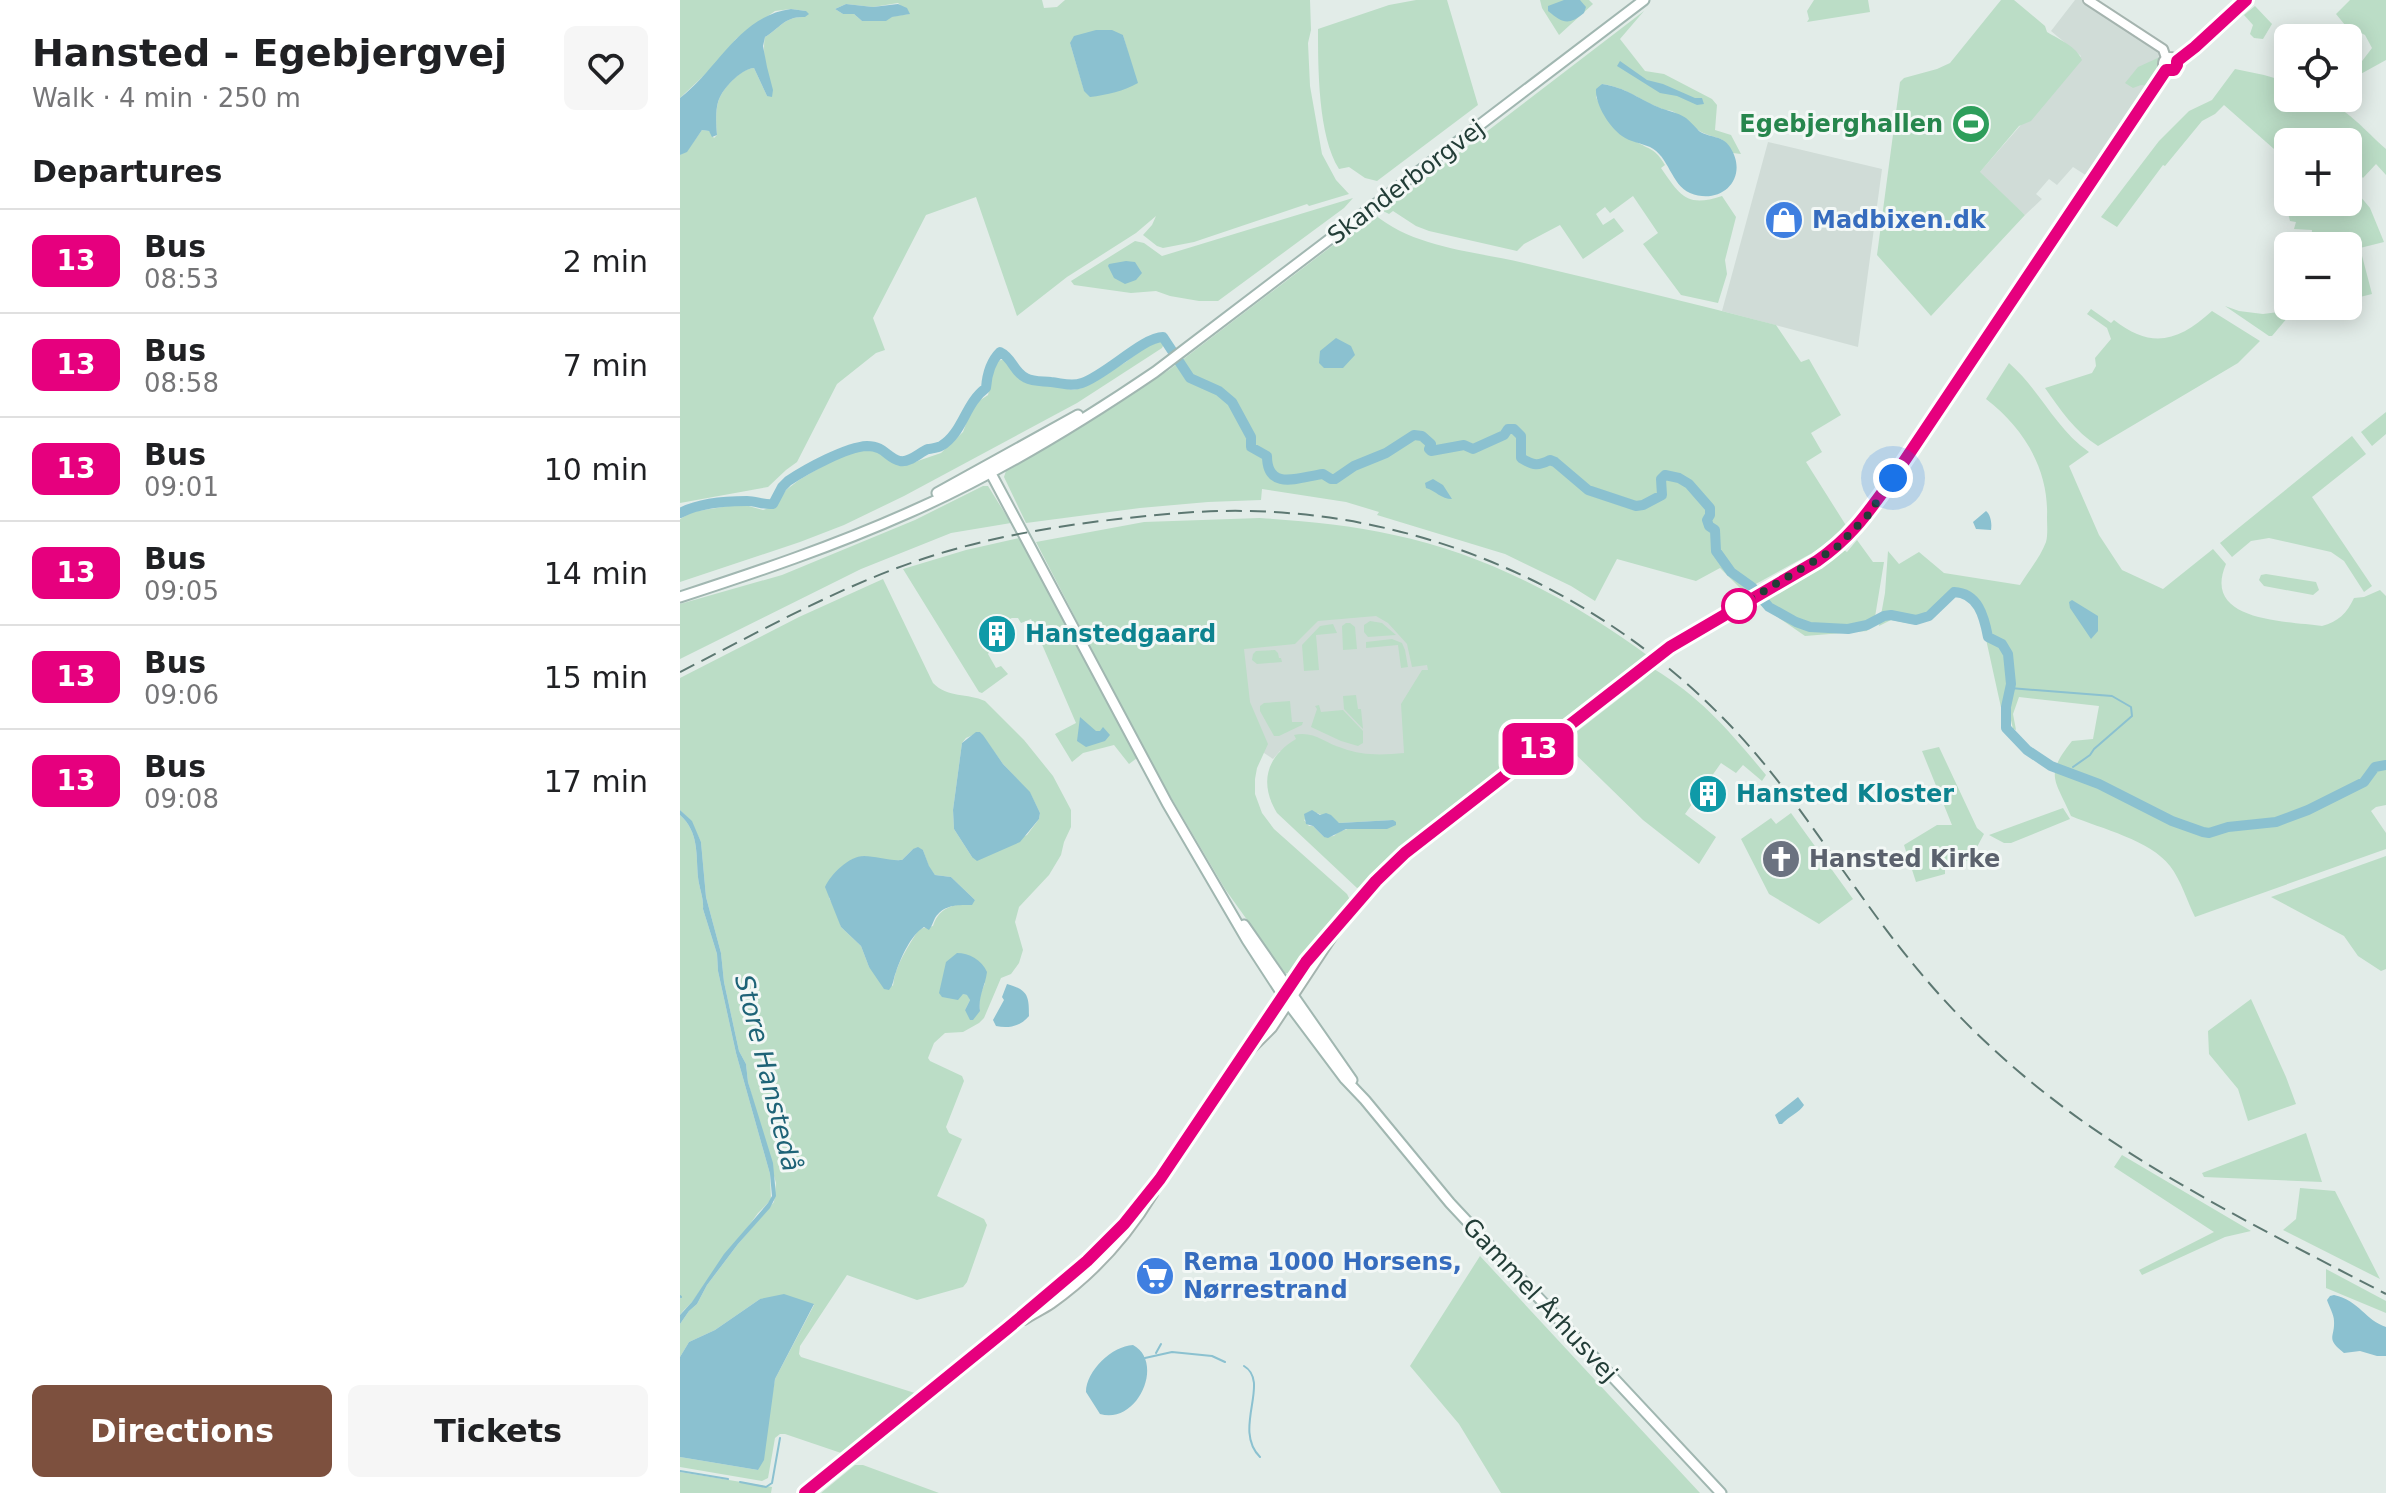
<!DOCTYPE html>
<html lang="en">
<head>
<meta charset="utf-8">
<style>
  body { margin:0; font-family:"DejaVu Sans",sans-serif; background:#f6f6f6; color:#202124; height:100vh; display:flex; flex-direction:column; font-size:30px; white-space:nowrap }
  * { box-sizing:border-box; margin:0 }
  p { font-size:26px; color:#757577 }
  .icon { flex:none; width:44px; height:44px; fill:none; stroke:currentColor; stroke-width:2; stroke-linecap:round; stroke-linejoin:round }
  .map { position:relative; flex:1; overflow:hidden }
  .sheet { display:flex; flex-direction:column; background:#fff; width:680px }
  .sheet>* { flex:none }
  .badge { padding:0 16px; border-radius:12px; font-size:28px; line-height:52px }
  .fabs { position:absolute; left:1594px; top:24px; display:grid; gap:16px }
  .fabs a { display:grid; place-items:center; width:88px; height:88px; border-radius:12px; background:#fff; box-shadow:0 4px 20px #0003; font-size:40px }
  .you { position:absolute; width:40px; height:40px; margin:-20px; border:6px solid #fff; border-radius:50%; background:#1a73e8; box-shadow:0 0 0 12px #1a73e833 }
  .map>.badge { position:absolute; translate:-50% -50%; box-shadow:0 0 0 4px #fff }
  h2 { padding:0 32px; font-size:30px; line-height:72px }
  .round { display:grid; place-items:center; flex:none; width:84px; height:84px; border-radius:12px; background:#f6f6f6 }
  .overview { display:flex; align-items:center; justify-content:space-between; height:136px; padding:0 32px }
  h1 { font-size:38px; font-weight:700; line-height:60px }
  .action { display:flex; gap:16px; margin-top:auto; padding:16px 32px }
  .action a { flex:1; height:92px; border-radius:12px; background:#7d503e; color:#fff; font-size:32px; font-weight:700; line-height:92px; text-align:center }
  .action a+a { background:#f6f6f6; color:#202124 }
  ul { padding:0; list-style:none }
  li { display:flex; align-items:center; gap:24px; height:104px; padding:0 32px; border-top:2px solid #e0e0e0 }
  li div { flex:1 }
  li b { display:block; font-size:30px }
  li em { font-style:normal }
  li .badge { min-width:88px; font-weight:700; text-align:center }
  main { display:flex; flex:1; min-height:0 }
  .map>svg:first-child { display:block }
</style>
</head>
<body>
<main>
<section class="sheet">
<div class="overview"><div><h1>Hansted - Egebjergvej</h1><p>Walk · 4 min · 250 m</p></div><a class="round"><svg class="icon" aria-label="heart" viewBox="0 0 24 24"><path d="M12 20l-8-8c-3-5 5-10 8-4 3-6 11-1 8 4z"/></svg></a></div>
<h2>Departures</h2>
<ul>
<li><span class="badge" style="background:#e6007e;color:#fff">13</span><div><b>Bus</b><p>08:53</p></div><em>2 min</em></li>
<li><span class="badge" style="background:#e6007e;color:#fff">13</span><div><b>Bus</b><p>08:58</p></div><em>7 min</em></li>
<li><span class="badge" style="background:#e6007e;color:#fff">13</span><div><b>Bus</b><p>09:01</p></div><em>10 min</em></li>
<li><span class="badge" style="background:#e6007e;color:#fff">13</span><div><b>Bus</b><p>09:05</p></div><em>14 min</em></li>
<li><span class="badge" style="background:#e6007e;color:#fff">13</span><div><b>Bus</b><p>09:06</p></div><em>15 min</em></li>
<li><span class="badge" style="background:#e6007e;color:#fff">13</span><div><b>Bus</b><p>09:08</p></div><em>17 min</em></li>
</ul>
<div class="action"><a>Directions</a><a>Tickets</a></div>
</section>
<div class="map">
<svg width="1706" height="1493" viewBox="0 0 1706 1493">
  <rect width="100%" height="100%" fill="#e2ece8"/>
  <path fill="#d0dcd7" d="M1395,0H1402L1479,50L1478,67L1474,80L1407,176L1393,167L1377,185L1369,179L1356,194L1362,199L1345,215L1299,173L1401,56L1371,31Z
    M1088,142L1202,169L1178,347L1042,311Z
    M821,596L739,758L600,751L593,759L572,745L548,644L637,615Z"/>
  <path fill="#bbddc6" fill-rule="evenodd" d="M0,0H362L364,8L377,7L385,0H630L631,30L628,43L630,86L642,154L656,180L669,194L629,206L627,204L514,242L483,248L477,246L463,235L472,225L476,216L456,233L387,277L337,316L296,197L246,215L193,318L205,350L196,353L157,384L117,462L106,470L88,487L0,503V155L7,151L22,130L29,131L34,138L37,135C36,124 35,107 40,97C46,85 61,69 74,68L87,96C87,79 82,51 85,37C100,28 105,16 125,17L126,11L111,9L95,11L56,39L34,66L0,98ZM218,3L229,14L182,21L174,14H163L155,9L166,4L193,7ZM443,35L448,53L404,90L390,43Z
    M736,0H767L798,105L697,181L685,178L669,167L659,169C638,136 638,68 638,29L709,5Z
    M860,0H909L913,4L879,35L862,8Z
    M1134,0H1188L1190,12L1127,22L1129,19L1127,11Z
    M1321,0H1334L1365,26L1367,32C1380,40 1396,46 1402,60L1351,121L1339,126L1300,172L1345,215L1251,316L1197,255L1220,82L1224,78L1257,69L1270,63Z
    M1670,0H1706V60L1677,76L1673,73L1692,48L1685,35L1665,25L1656,14Z
    M1575,6L1592,24L1583,39L1574,38L1570,34L1573,25L1564,15Z
    M964,11L940,39L965,71L984,74L1032,99L1037,105L1035,130L1051,135L1061,154L1053,153C1043,133 1033,140 1018,130C1009,125 1001,116 992,111C988,110 984,110 980,108C957,99 948,88 922,84L916,97C925,117 936,130 955,141C970,150 975,148 985,165L981,168C1000,195 1006,208 1042,196L1056,217L1045,260L1047,274L1038,303L1001,295L963,244L978,233L953,196L930,213L925,207L916,214L923,225L934,218L944,231L903,259L880,225L844,244L837,251L749,231L736,226L713,211L709,214L703,211Z
    M1480,57L1474,80L1469,86L1461,85L1453,88L1445,83L1458,67Z
    M1555,69L1584,75L1608,82V98C1618,98 1631,96 1640,99C1668,108 1685,131 1706,149V175L1696,164L1683,178L1679,174L1670,184L1690,208L1704,242L1680,248L1692,294L1668,300V246H1631L1632,230L1614,229L1616,222L1610,221L1608,213L1605,211L1606,201L1668,202V142H1608V173L1596,163L1602,156L1544,105L1535,114L1522,121L1485,166L1483,165L1437,227L1421,217L1479,141L1509,111L1532,100Z
    M673,198L664,208L538,301H519L490,296L476,291L451,293L394,285L391,281L455,241L464,243L482,256Z
    M694,214C734,248 794,251 844,263C928,283 1012,303 1096,325L1121,362L1129,359L1161,415L1131,433L1142,452L1126,462L1167,527L1134,552L1063,591L1040,568L1016,581L937,559L915,601L891,586L825,554L697,515L699,512L666,502L582,489L581,500L528,502L460,508L346,523L324,477L326,471L489,370Z
    M1545,306L1559,311L1583,314L1606,311L1613,306H1646L1608,317L1592,336H1589Z
    M1411,309L1431,323L1434,320C1472,350 1499,341 1532,311L1580,341L1558,363L1418,446C1395,432 1380,409 1365,388L1412,373L1416,366L1415,358L1431,339L1427,328L1407,314Z
    M475,339H480L484,344L482,348L397,403L224,496L164,525L120,542L0,582V519L12,512L61,504L83,510L95,506L106,490L119,480L153,460L177,450L191,449L204,453L217,464L226,465L261,453L283,432L293,405L308,395L310,387L307,376L318,361L325,359L339,375L351,383L372,385L392,390L402,388L446,362Z
    M1329,363C1360,390 1375,428 1409,452L1389,466L1419,535L1442,570L1483,589L1533,549L1546,564C1521,622 1606,621 1642,626C1658,622 1667,613 1674,598L1684,597L1700,590L1706,596V805L1696,807L1691,811L1706,833V849L1515,917C1507,901 1501,880 1490,866C1470,840 1422,829 1391,816C1375,779 1364,776 1392,741L1413,739L1419,706L1339,697L1333,714L1336,730L1333,729L1329,712H1322L1302,621L1292,604L1280,595L1274,596L1255,616L1232,624L1211,620L1199,626L1205,593L1208,551L1219,564L1239,552L1264,573L1340,585C1348,572 1361,556 1366,542C1368,535 1367,524 1367,517C1369,469 1343,427 1306,399Z
    M1706,412V434L1692,446L1681,432Z
    M1672,436L1686,454L1632,497L1692,586L1684,592L1664,561L1651,552L1589,538L1571,541L1552,557L1540,543Z
    M303,486H308L331,523L271,533L181,569L0,659V604L102,575L235,520Z
    M580,518C625,521 670,525 714,535C806,554 896,602 971,658L956,667L867,733L861,731L843,743L842,754C785,794 728,838 680,887L677,888L597,813C579,783 586,757 616,739L614,735C633,730 645,743 662,748C683,756 703,755 724,753L721,704L742,670H748L747,665L732,667L727,644L708,623L696,616L638,621L615,644L564,649L570,702L588,744L577,768L575,779V794L582,813L594,829L667,894L670,900L663,911L661,910C644,933 626,952 610,974L605,973L545,889L469,760L356,542L464,522ZM637,813L659,823L713,820C706,822 700,825 693,827C679,830 665,825 654,836L644,837L633,826H629L624,820Z
    M339,538L457,758L449,764L434,745L403,753L392,762L375,734L396,723L351,619L341,623L338,618H332L307,629L306,634L313,647L308,654L316,668L321,666L328,674L302,693L299,692L223,569L286,550Z
    M1177,540L1193,562H1204L1195,617L1187,631L1125,636L1079,604L1098,591L1123,579L1162,549L1167,552Z
    M1586,574L1636,582L1639,590L1633,595L1584,586L1579,580L1581,575Z
    M203,579L253,683C267,698 288,693 305,701L344,740L373,776L391,810V827L384,842L381,855L369,875L339,907L335,922L343,950L339,963L331,974L321,978L304,1018L299,1023L283,1032L265,1033L254,1043L248,1058L250,1061L282,1076L284,1081L266,1127L269,1133L282,1139L257,1196L304,1219L307,1225L287,1282L283,1287L237,1300L167,1275L120,1346L119,1354L121,1357L238,1394L164,1454L105,1434H100L95,1438L88,1478L82,1481L0,1467V1457L78,1470L95,1379L134,1305L80,1299L35,1330L9,1342L0,1357V1324L9,1311L17,1304L27,1285L58,1244L94,1202L96,1183L68,1082L66,1064L59,1051L44,982L41,953L26,897L21,842L11,821L0,810V678L119,617ZM300,732L323,764L350,793L360,813L359,819L347,835L292,857L274,829L273,810L282,743L286,738ZM233,849L243,850L249,867L255,875L271,877L295,900C276,907 261,903 253,926L239,929C228,947 215,965 213,986L189,967L181,946L161,927L157,912L149,898L183,856L206,861L222,860ZM305,983L299,998L300,1011L285,1010L290,1000L288,995L283,994Z
    M690,621L702,623L716,635L688,637L684,632V625Z
    M666,623H670L675,627L677,649L663,650L662,626Z
    M653,624L657,633L636,635L639,670L624,671L622,645L640,626Z
    M712,639L722,643L725,650L728,667L721,668L718,645L686,648V642Z
    M595,650L598,653L599,658H601L602,662L577,664L572,660L573,654L576,651Z
    M974,669C1022,698 1051,733 1086,775L1082,781L1063,765L1056,773L1041,763L1005,814L1036,837L1019,864L963,820L887,746L886,740L963,680Z
    M676,695L678,709H681L683,729L664,709L663,696Z
    M610,701L612,722H623L622,725L599,736H594L580,711V706L584,703Z
    M639,705L641,712L663,710L683,731V743L678,746L661,741L631,727L637,709L635,706Z
    M1259,747L1297,828L1304,834L1290,860L1265,864V874L1236,882L1224,845L1257,825H1272L1242,751Z
    M1383,808L1390,819L1331,843H1324L1309,835Z
    M1111,813L1173,899L1139,924L1089,894L1061,839L1091,818L1096,824Z
    M0,815C19,832 16,854 18,877C19,888 24,898 23,909L37,954L38,971L56,1053L90,1174L91,1200L78,1213C57,1243 33,1271 13,1301C9,1306 4,1309 0,1315Z
    M1706,856V969L1701,971L1678,956L1664,936L1591,897Z
    M1571,999L1606,1077L1616,1104L1568,1121L1558,1089L1529,1054L1528,1031Z
    M1626,1133L1642,1182L1524,1177L1522,1173Z
    M1442,1155L1571,1231L1545,1237L1462,1275L1459,1270L1534,1232L1434,1167Z
    M1620,1188L1655,1191L1700,1279L1603,1230L1616,1219Z
    M800,1256L1020,1493H821L779,1424L730,1366Z
    M1646,1269L1706,1301V1313L1646,1288Z
    M175,1465H183L259,1493H141Z
    M0,1472L92,1487L91,1493H0Z"/>
  <path fill="#8bc1d0" d="M884,0H900L906,7L904,13C888,26 883,23 868,11V6Z
    M218,4L227,8L230,14L212,17L206,21H182L174,14H163L155,9L166,4L193,7Z
    M111,9L126,11L129,14L125,17C105,16 100,28 85,37L83,46L87,67L93,90L92,97L87,96L74,68C62,69 46,85 40,97C35,106 36,124 37,135L32,137L29,131L22,130L7,152L0,155V98C38,69 59,16 111,9Z
    M416,30H432L443,35L458,83C444,91 427,95 410,97L404,91L390,43L394,36Z
    M940,61L967,80L983,84L1015,98H1022L1024,104L1017,105L997,96L980,93L937,66Z
    M922,84C947,88 955,97 978,107C987,111 997,112 1006,118C1011,122 1015,127 1019,131C1029,138 1043,135 1050,147C1070,178 1041,206 1010,193C991,185 989,156 970,147C961,143 950,142 942,136C929,127 915,104 916,89Z
    M446,261L455,262L462,273L456,280L445,284L434,278L428,266L429,264Z
    M656,338L671,346L675,355L663,368H644L639,363L640,351Z
    M753,479L763,485L772,499C761,499 756,491 746,488L745,483Z
    M1306,511C1311,515 1312,524 1311,530L1296,529L1293,522Z
    M1392,600L1418,616V631L1411,639L1390,608L1389,602Z
    M400,717L416,731H420L423,727L430,735L425,741L406,747L397,741Z
    M296,732H300L303,735L323,764L350,792L360,813L359,819L340,842L297,861L292,857L274,829L273,810L282,743Z
    M0,810L12,821L21,842L26,897L41,953L44,982L59,1051L66,1064L68,1082L93,1163L96,1196L90,1208L58,1244L27,1285L17,1304L9,1311L0,1324V1315L12,1302L44,1254L88,1203L92,1196L90,1174L56,1053L38,971L37,954L23,909C24,898 19,888 18,877C16,854 19,832 0,815Z
    M632,810L640,815L646,813L651,815L659,823L713,820L716,822V825L707,829H666L648,838L644,837L633,826L626,824L624,814Z
    M238,847L243,850L249,866L255,875L271,877L295,900L292,905C278,905 264,904 255,918C253,922 252,926 249,930L244,927C231,935 221,957 216,972C213,979 214,984 209,990L204,989L189,967L181,946L161,927L145,887C151,874 169,856 184,856C195,856 209,861 222,860L233,849Z
    M277,953C289,953 302,960 307,972C305,987 298,996 300,1011L293,1020H290L285,1010L290,1000L287,995L283,994L278,1000L262,997L259,993L266,962Z
    M327,984C348,990 349,996 349,1016C341,1026 329,1029 316,1026L313,1020L324,1000L322,997Z
    M1118,1097L1124,1105C1120,1112 1108,1117 1102,1124H1099L1095,1115Z
    M104,1294L134,1304L95,1379L84,1460L78,1470L0,1457V1357L9,1342L35,1330L80,1299Z
    M1654,1295C1680,1301 1685,1320 1706,1327V1356H1697L1680,1351L1664,1353C1645,1338 1655,1338 1654,1321C1654,1315 1649,1306 1647,1300L1650,1296Z
    M453,1345C485,1362 458,1425 420,1414L406,1392C406,1371 432,1346 453,1345Z"/>
  <g fill="none" stroke-linecap="round" stroke-linejoin="round">
    <path stroke="#8bc1d0" stroke-width="2" d="M1330,688L1432,696L1451,707L1452,716L1414,749L1410,755L1393,767
      M0,1296L1,1297
      M476,1353L481,1344
      M465,1358L492,1352L532,1356L545,1362
      M564,1366C591,1382 552,1429 580,1457
      M0,1471L48,1479
      M60,1482L86,1487L92,1483L100,1438"/>
    <path stroke="#8bc1d0" stroke-width="10" d="M0,513C19,503 46,501 67,501C76,501 84,505 93,504L102,487L108,481C126,469 166,447 187,446C205,446 207,458 220,461C230,463 240,452 248,449C250,449 260,447 261,446C283,433 285,403 306,388C307,374 310,362 320,352C333,358 333,372 346,378C353,382 363,381 371,382C382,383 391,387 402,383C426,375 463,337 483,337L510,378L539,391L552,402L571,437V447L587,456C587,492 620,477 643,474L651,479H655L674,466L706,453L734,435L742,436L751,444L749,449L751,451L784,445L793,449L824,435L828,429H834L841,436V458C854,466 858,466 870,460L875,462L908,490L956,506L963,505L982,495L981,479L985,475L999,478L1009,484L1030,508V515L1027,520L1029,526L1035,530L1036,551L1051,572L1072,587L1089,607L1116,622L1130,627L1168,629L1187,625L1204,616L1211,615L1236,620L1249,616L1274,592C1298,593 1304,616 1308,637L1322,644L1328,654L1331,684L1326,707V728L1347,750L1371,766L1419,784L1492,821L1523,832L1529,833L1548,827L1596,822L1628,810L1684,782L1695,767L1706,765"/>
    <defs>
      <path id="tertiary" d="M1408,0L1483,49L1486,58
        M1483 64a7 7 0 1 1 14 0a7 7 0 1 1-14 0Z
        M1497,61L1513,50L1567,0
        M571,1049L592,1028L654,934
        M344,1320C353,1314 362,1310 371,1304C412,1275 447,1237 473,1194
        M125,1493L328,1328L407,1261L444,1224L480,1179L626,962L696,881L725,853L990,647L1137,561C1157,548 1173,533 1188,515L1486,70"/>
      <path id="secondary" d="M307,466L487,803L567,940L608,1003L665,1079L685,1100L770,1203L1041,1493
        M257,493L398,415
        M0,597C77,572 154,546 228,513C315,475 397,425 475,372L964,0
        M564,925L672,1080"/>
    </defs>
    <use href="#tertiary" stroke="#a5b4af" stroke-width="12"/>
    <use href="#secondary" stroke="#a1b7b1" stroke-width="13"/>
    <use href="#tertiary" stroke="#fff" stroke-width="8"/>
    <use href="#secondary" stroke="#fff" stroke-width="9"/>
    <path stroke="#5d7872" stroke-width="2" stroke-dasharray="16 8" stroke-linecap="butt" d="M0,672C85,629 167,582 258,554C317,536 377,526 438,519C482,514 525,510 569,511C748,515 917,590 1042,717C1097,772 1139,838 1185,901C1223,954 1263,1003 1311,1047C1426,1154 1568,1222 1706,1294"/>
  </g>
  <g fill="none" stroke-linecap="round" stroke-linejoin="round">
    <defs>
      <path id="line" d="M125,1493L328,1328L407,1261L444,1224L480,1179L626,962L696,881L725,853L990,647L1137,561C1172,537 1189,511 1213,478L1486,70H1494L1497,65V61L1515,47L1566,0"/>
    </defs>
    <use href="#line" stroke="#fff" stroke-width="18"/>
    <use href="#line" stroke="#e6007e" stroke-width="12"/>
    <path stroke="#223d37" stroke-width="8" stroke-dasharray="0 14.4" d="M1059,606L1156,548L1188,515L1213,478"/>
  </g>
  <defs>
    <symbol id="stadium-disc" viewBox="-11 -11 22 22"><circle r="9.5" fill="#2e9e5b" stroke="#f3f8f6"/><path d="M0-5a6.5 5 0 1 0 0 10a6.5 5 0 1 0 0-10ZM-3.5-1.8h7v3.6h-7Z" fill="#fff"/></symbol>
    <symbol id="shop-disc" viewBox="-11 -11 22 22"><circle r="9.5" fill="#3f7fe0" stroke="#f3f8f6"/><path d="M-5-2.5h2.3a2.7 3.5 0 0 1 5.4 0H5L5.5 6h-11ZM-1.5-2.5h3a1.5 2.3 0 0 0-3 0Z" fill="#fff"/></symbol>
    <symbol id="building-disc" viewBox="-11 -11 22 22"><circle r="9.5" fill="#0f9aa8" stroke="#f3f8f6"/><path d="M-4-6H4V6H1V3H-1V6H-4ZM-2.5-4.3h1.7v1.8h-1.7ZM.8-4.3h1.7v1.8H.8ZM-2.5-1h1.7V.8h-1.7ZM.8-1h1.7V.8H.8Z" fill="#fff"/></symbol>
    <symbol id="church-disc" viewBox="-11 -11 22 22"><circle r="9.5" fill="#6b7280" stroke="#f3f8f6"/><path d="M-1.2-6h2.4v3.5h3.3v2.4h-3.3V6h-2.4V-.1h-3.3v-2.4h3.3Z" fill="#fff"/></symbol>
    <symbol id="supermarket-disc" viewBox="-11 -11 22 22"><circle r="9.5" fill="#3f7fe0" stroke="#f3f8f6"/><path d="M-6-5.5h2.5l.6 2H6L4.5 2H-2.5L-4.4-4H-6ZM-1.5 3.2a1.3 1.3 0 1 0 .1 0ZM3 3.2a1.3 1.3 0 1 0 .1 0Z" fill="#fff"/></symbol>
  </defs>
  <g fill-rule="evenodd">
    <use href="#stadium-disc" x="1269" y="102" width="44" height="44"/>
    <use href="#shop-disc" x="1082" y="198" width="44" height="44"/>
    <use href="#building-disc" x="295" y="612" width="44" height="44"/>
    <use href="#building-disc" x="1006" y="772" width="44" height="44"/>
    <use href="#church-disc" x="1079" y="837" width="44" height="44"/>
    <use href="#supermarket-disc" x="453" y="1254" width="44" height="44"/>
  </g>
  <circle fill="#fff" stroke="#e6007e" stroke-width="4" cx="1059" cy="606" r="16"/>
  <g text-anchor="middle" stroke-width="6" stroke-linejoin="round" paint-order="stroke">
    <g font-size="24" font-weight="bold" fill="#27864d" stroke="#f3f8f6" text-anchor="end">
      <text x="1263" y="132">Egebjerghallen</text>
    </g>
    <g font-size="24" fill="#223d37" stroke="#f3f8f6">
      <text transform="translate(726 182) rotate(-37)" y="8">Skanderborgvej</text>
      <text transform="translate(860 1300) rotate(47)" y="8">Gammel Århusvej</text>
    </g>
    <g font-size="24" font-weight="bold" fill="#366cbe" stroke="#f3f8f6" text-anchor="start">
      <text x="1132" y="228">Madbixen.dk</text>
      <text x="503" y="1270">Rema 1000 Horsens,<tspan x="503" dy="28">Nørrestrand</tspan></text>
    </g>
    <g font-size="24" font-weight="bold" fill="#0d838f" stroke="#f3f8f6" text-anchor="start">
      <text x="345" y="642">Hanstedgaard</text>
      <text x="1056" y="802">Hansted Kloster</text>
    </g>
    <g font-size="24" font-weight="bold" fill="#5b616d" stroke="#f3f8f6" text-anchor="start">
      <text x="1129" y="867">Hansted Kirke</text>
    </g>
    <g font-size="26" font-style="italic" fill="#1e6377" stroke="#f3f8f6">
      <text transform="translate(88 1073) rotate(76)" y="9">Store Hanstedå</text>
    </g>
  </g>
</svg>
<div class="fabs">
<a><svg class="icon" aria-label="locate" viewBox="0 0 24 24"><circle cx="12" cy="12" r="6"/><path d="M12 2v4M12 18v4M2 12h4M18 12h4"/></svg></a>
<a>+</a>
<a>−</a>
</div>
<div class="you" style="left:1213px;top:478px"></div>
<b class="badge" style="left:858px;top:749px;background:#e6007e;color:#fff">13</b>
</div>
</main>
</body>
</html>
